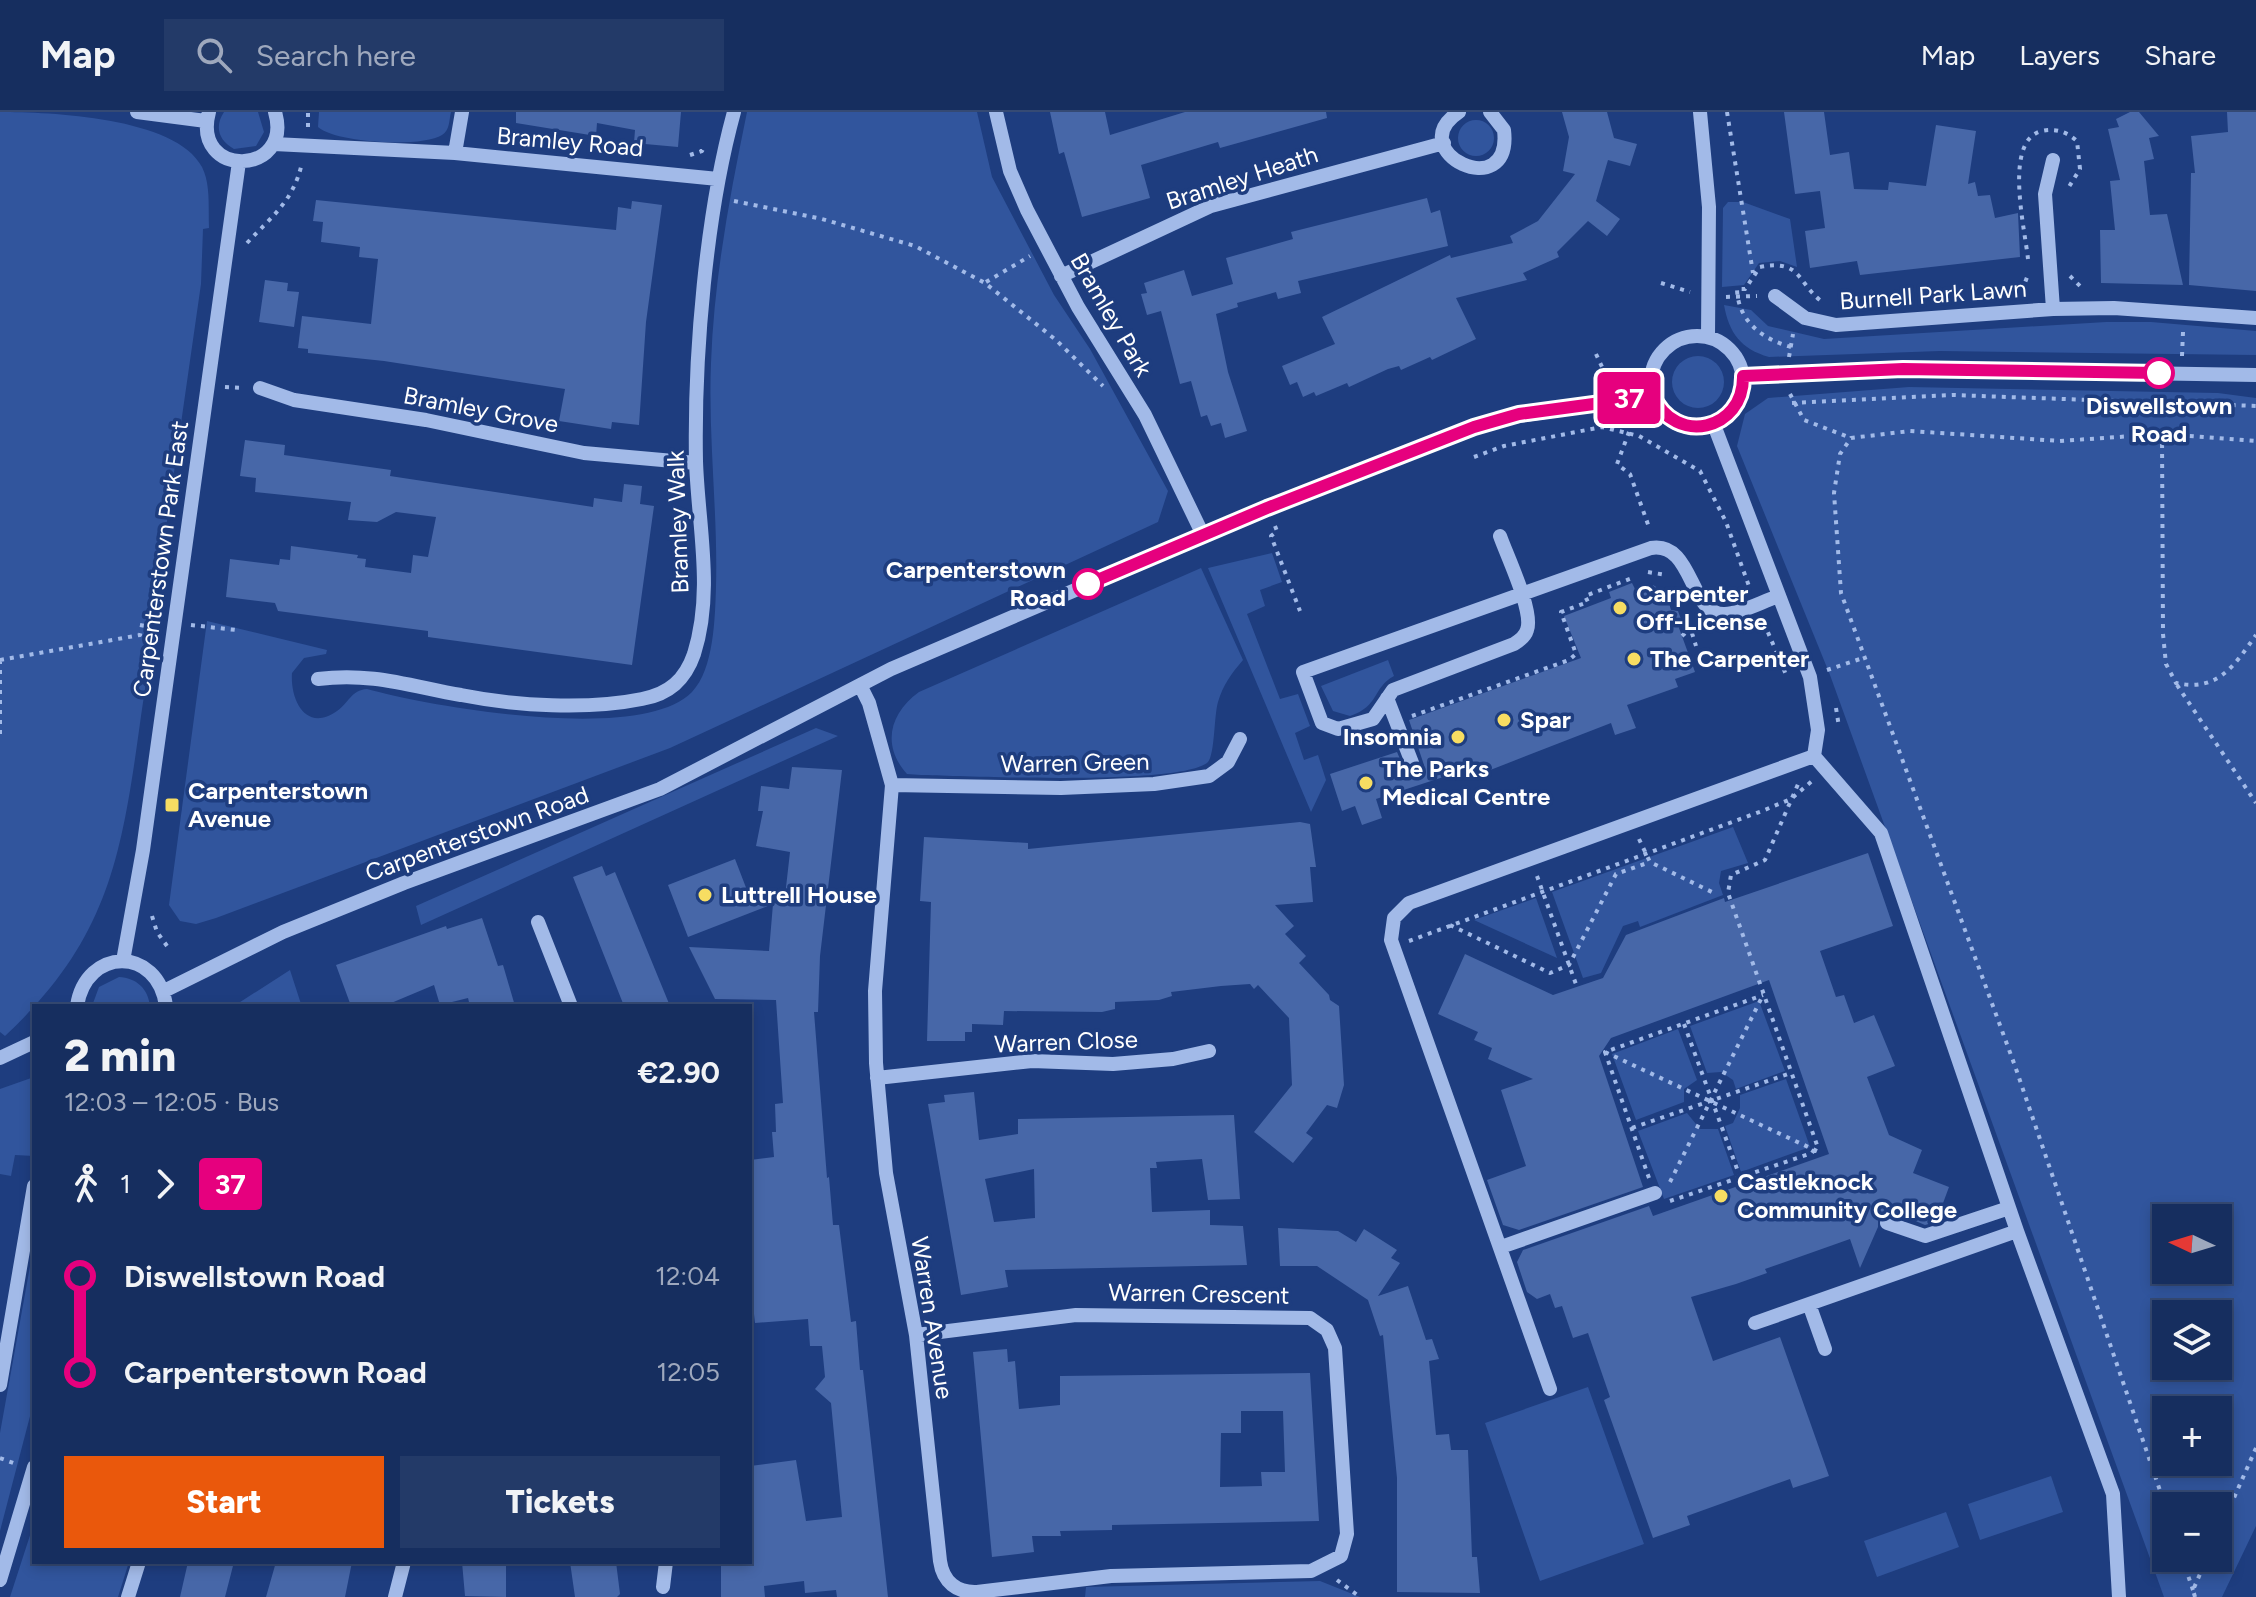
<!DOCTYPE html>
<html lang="en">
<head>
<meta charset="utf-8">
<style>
  body { margin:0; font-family:Figtree,sans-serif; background:#233a68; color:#f1f3f6; height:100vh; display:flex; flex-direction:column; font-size:30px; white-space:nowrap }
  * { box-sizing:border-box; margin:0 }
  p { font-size:26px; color:#9ea8bd }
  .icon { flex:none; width:44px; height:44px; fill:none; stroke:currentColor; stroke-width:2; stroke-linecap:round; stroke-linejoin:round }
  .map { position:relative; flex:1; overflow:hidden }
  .panel { position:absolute; left:32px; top:892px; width:720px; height:560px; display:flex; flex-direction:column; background:#162e5f; border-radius:0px; box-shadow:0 4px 12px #0003,0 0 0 2px #354a74 }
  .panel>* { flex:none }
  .badge { padding:0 16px; border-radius:6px; font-size:28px; line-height:52px }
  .needle { width:52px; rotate:274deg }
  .fabs { position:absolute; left:2152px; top:1092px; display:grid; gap:16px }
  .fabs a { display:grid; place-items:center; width:80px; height:80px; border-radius:0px; background:#162e5f; box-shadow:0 4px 12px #0003,0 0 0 2px #354a74; font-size:40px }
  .map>.badge { position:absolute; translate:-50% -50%; box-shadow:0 0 0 4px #fff }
  .legs { display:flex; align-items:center; gap:12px; height:88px; padding:0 32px; font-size:26px }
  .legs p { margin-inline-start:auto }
  .head { display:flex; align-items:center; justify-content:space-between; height:136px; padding:0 32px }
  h1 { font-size:44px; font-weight:800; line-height:60px }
  .primary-button { display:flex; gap:16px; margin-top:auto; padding:16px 32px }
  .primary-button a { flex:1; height:92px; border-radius:0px; background:#ea580c; color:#fff; font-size:32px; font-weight:800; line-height:92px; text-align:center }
  .primary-button a+a { background:#233a68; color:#f1f3f6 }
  ul { padding:0 32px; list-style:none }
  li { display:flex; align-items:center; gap:28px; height:96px; font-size:30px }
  li i { display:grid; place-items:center; width:12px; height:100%; margin:0 10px; background:currentColor }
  li i::after { content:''; width:20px; height:20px; margin:-10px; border:6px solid; border-radius:50%; background:#162e5f }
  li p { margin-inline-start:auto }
  li:first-child i { background:linear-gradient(#0000 50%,currentColor 0) }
  li:last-child i { background:linear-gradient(currentColor 50%,#0000 0) }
  header { display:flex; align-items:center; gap:48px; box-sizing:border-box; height:112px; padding:0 40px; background:#162e5f; border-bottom:2px solid #354a74 }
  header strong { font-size:38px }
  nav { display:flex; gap:44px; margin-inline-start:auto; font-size:28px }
  .search { width:560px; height:72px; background:#233a68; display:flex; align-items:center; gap:20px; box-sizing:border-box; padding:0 28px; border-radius:0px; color:#9ea8bd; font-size:30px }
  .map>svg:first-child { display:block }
</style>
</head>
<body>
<header>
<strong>Map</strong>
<div class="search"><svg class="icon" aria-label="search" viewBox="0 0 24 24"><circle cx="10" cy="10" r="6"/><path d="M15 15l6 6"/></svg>Search here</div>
<nav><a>Map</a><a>Layers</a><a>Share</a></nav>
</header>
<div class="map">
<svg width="2256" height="1485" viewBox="0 0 2256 1485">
  <rect width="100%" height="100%" fill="#1e3d7f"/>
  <path fill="#31559d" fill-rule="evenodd" d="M0,0C49,0 176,5 202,55C211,73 208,96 209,116L203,117L201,172L160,458L164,459C156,507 148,555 141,604C122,742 110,826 5,924L0,920Z
    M224,0H258L264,20L256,34L234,37C219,29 214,15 224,0Z
    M319,0H451C449,8 450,18 442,23C422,36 336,31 318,15Z
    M747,0H977L992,65L1054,183L1090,237L1168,379L1158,410L670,636L216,806L196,812L180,809L169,793L207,509L327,538L326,542L304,546L292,561C290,588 306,621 337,599C349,591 351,578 367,577C432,595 642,632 692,580C714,557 715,506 716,475C718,401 708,326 711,251C714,166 730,83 747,0Z
    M1458 26a18 18 0 1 1 36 0a18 18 0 1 1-36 0Z
    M1728,90H1743L1790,107L1797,155L1780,149L1759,151L1744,173L1722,175L1723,96Z
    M1724,193L1751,198L1768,214L1824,227L2106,210H2151L2256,219V243L1940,239L1769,245C1741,237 1729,221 1724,193Z
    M1672 270a26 26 0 1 1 52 0a26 26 0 1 1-52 0Z
    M1909,275L2218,281L2256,286V1414L2222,1485H2164L1830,563L1737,334L1745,302L1768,286ZM2166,1106H2218V1158H2166ZM2166,1202H2218V1254H2166ZM2166,1298H2218V1350H2166ZM2166,1394H2218V1446H2166Z
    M1272,441L1282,470L1260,478L1265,494L1247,502L1280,587L1298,582L1310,614L1295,621L1304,648L1318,643L1326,668L1311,700L1208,456Z
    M1201,456L1243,548C1231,562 1223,573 1218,590C1214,603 1215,642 1208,650C1183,674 965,664 921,663L907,662C881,633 890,601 919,580Z
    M1388,548L1394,564C1372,576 1380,594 1350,604L1333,599L1321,574Z
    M816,616L838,624L421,813L416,794Z
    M1733,715L1748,751L1721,759L1719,771L1723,783L1640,815L1638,809L1623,814L1601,861L1583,866L1552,780Z
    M1536,786L1557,846L1474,808Z
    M290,858L301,892L234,894Z
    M119,865C136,866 148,876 150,894H92L99,875Z
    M1759,889L1785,959L1736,977L1733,968L1721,960L1707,961L1690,914Z
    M1678,917L1697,968L1684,977V990L1636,1008L1612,942Z
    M34,965V1044L15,1043L11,1064L0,1062V977Z
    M1786,967L1810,1035L1741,1060L1725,1014L1733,1011L1740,996V983Z
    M1687,1001L1700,1017H1718L1734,1063L1664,1087L1638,1019Z
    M34,1132V1289L0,1419V1321Z
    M1588,1275L1644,1432L1540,1469L1485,1311Z
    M2051,1364L2063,1400L1980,1428L1968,1392Z
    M1946,1400L1959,1435L1877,1465L1864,1429Z
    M34,1411V1450H129L118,1485H10Z
    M1320,1469L1360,1485H1085L1086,1475Z"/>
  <path fill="#4767a8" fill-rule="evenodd" d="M516,0H681L678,35L634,31L635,18L597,11L596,24L516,11Z
    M1050,0H1105L1110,23L1185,0H1326L1327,6L1220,36L1218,30L1141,53L1150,86L1082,105L1064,40L1059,42Z
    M1562,0H1607L1614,26L1637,32L1630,54L1608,48L1596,89L1620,107L1607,124L1588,109L1557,140L1559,145L1523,161L1527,168L1456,186L1476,227L1432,248L1430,245L1401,258L1399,254L1388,257L1349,275L1347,271L1316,284L1314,280L1303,285L1297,270L1290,273L1282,254L1335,232L1322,205L1450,143L1451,146L1513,131L1510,124L1538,109L1575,62L1563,59L1569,25Z
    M1784,0H1824L1830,43L1849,40L1854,77L1888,78L1889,70L1926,74L1936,13L1976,19L1968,72L1975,70L1978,84L1990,83L1995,106L2018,101L2020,145L1860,163L1857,149L1810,156L1805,119L1825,116L1820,79L1795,82Z
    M2130,0H2139L2159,24L2149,26L2154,47L2144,49L2150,103L2167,102L2183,173L2101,171L2100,118H2115L2110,69L2120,68L2108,17L2119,15L2116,7Z
    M2227,0H2256V179L2189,173L2191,61H2195L2191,24L2228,20Z
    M1427,86L1431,101L1440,98L1448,134L1298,169L1301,181L1278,187L1276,180L1237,191L1238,195L1216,202L1228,260L1247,319L1225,326L1221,311L1211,314L1207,303L1201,305L1191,269L1180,272L1161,199L1147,203L1141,182L1147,181L1144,171L1184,158L1192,184L1233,172L1226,146L1293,127L1291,120Z
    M316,88L616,118L618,95L631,97L632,89L662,93L646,210L639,313L612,310L611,317L559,309L565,277L384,249L308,241V237L298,236L302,204L371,212L378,147L359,145L360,135L321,130L323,110L313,109Z
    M265,168L288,171L287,179L299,180L294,215L259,210Z
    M245,328L285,333L284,343L391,358L390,364L593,395L594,386L622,390L624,372L642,374L640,392L654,394L632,553L428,525V519L278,499L275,491L226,485L230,447L279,453L280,447L290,448L291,434L358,443L357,446L366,447L365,455L411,461L413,443L428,445L436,405L396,400L377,410L348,408L351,390L255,380L256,366L240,364Z
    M1632,471L1636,479L1653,473L1666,481L1671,498L1678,499L1682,510L1679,516L1695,560L1675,567L1678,575L1627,593L1636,616L1615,623L1611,611L1480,662L1477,654L1376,687L1382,706L1362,713L1355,694L1342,699L1330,662L1397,640L1407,663L1418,665L1424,653L1409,608L1581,546L1564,504L1611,486L1609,480Z
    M792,655L842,658L820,844L818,900H814L827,1066L829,1065L833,1113H839L851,1210L856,1209L860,1258H863L888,1485H837L836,1478L805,1481L804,1469L764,1474L765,1485H721V1450H750V1354L796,1348L806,1409L842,1405L831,1291L815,1277L825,1265L822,1234H810L808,1207L755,1211L754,1202L750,1203V1048L774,1045L772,1020H776L775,992L783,991L776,888L715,887L689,835L769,839L773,792L688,825L668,773L735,747L750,786L784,793L790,740L756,734L763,699H758L761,674L789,677Z
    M1300,710L1310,712L1316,755H1310L1313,790L1275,793L1294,814L1285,822L1306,844L1299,851L1329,883L1330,888L1339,894L1344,973L1337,996L1327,993L1306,1021L1313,1026L1293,1051L1254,1020L1292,973L1289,906L1258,873L1254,877L1250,872L1221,874L1171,880L1172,884L1159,888L1115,890V897L1102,900L1004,899L1003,913L972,912V920H965V929H927L931,790L920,789L924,725L1028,731V737Z
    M1868,741L1893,814L1820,839L1836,885L1844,883L1854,911L1874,903L1895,954L1867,965L1889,1023L1922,1038L1913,1061L1949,1075L1936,1110L1925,1113L1887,1097L1878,1107V1115L1860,1156L1850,1127L1765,1157L1767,1161L1736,1172L1691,1185L1713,1249L1780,1225L1829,1364L1793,1376L1790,1367L1687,1404L1690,1413L1653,1426L1604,1288L1610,1285L1588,1221L1573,1226L1562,1194L1555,1196L1550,1182L1537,1187L1527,1180L1517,1150L1523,1138L1649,1094L1653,1104L1829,1042L1769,868L1611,926L1599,944L1643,1075L1519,1118L1503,1113L1487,1068L1526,1054L1501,978L1533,967L1488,947L1492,936L1474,928L1478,920L1438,902L1465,842L1553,883L1603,866L1626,823L1724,786L1725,790Z
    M602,754L606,764L615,760L670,894H624L573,765Z
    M482,806L498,854L503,853L515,894H470L468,886L440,893L434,873L384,894H351L336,853L446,814L447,817Z
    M974,980L979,1028L1018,1022V1007L1234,1003L1240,1087L1208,1088L1202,1047L1156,1050L1157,1056H1150L1152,1100L1210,1098V1113L1243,1114L1247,1153L1005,1158L1008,1175L961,1183L928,992L945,990L944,983ZM1034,1057L1035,1106L994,1110L985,1067Z
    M1278,1116L1338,1119L1356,1130L1364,1117L1397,1138L1391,1146L1400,1151L1378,1184L1408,1174L1426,1228L1432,1227L1439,1247L1429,1249L1436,1323L1449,1322L1451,1338H1468L1472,1445H1477L1480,1481L1397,1480V1366L1383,1223L1380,1224L1368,1188L1317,1154H1280Z
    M1007,1237L1008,1250L1015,1249L1019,1297L1060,1293V1264L1310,1261L1319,1409L1112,1413V1418L1060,1419L1061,1424H1032L1034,1440L992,1445L973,1240ZM1241,1299H1283L1285,1360H1261L1262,1374L1220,1375L1221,1321H1241Z
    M188,1450H234L225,1485H180Z
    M276,1450H352L345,1485H266Z
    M462,1450H506V1485L465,1484Z
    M570,1450H616L620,1482L617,1485H575Z"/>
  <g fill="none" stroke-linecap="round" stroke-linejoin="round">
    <path stroke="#a2bae8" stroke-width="4" stroke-dasharray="4 6" stroke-linecap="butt" d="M1727,0L1753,161
      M308,15V0
      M690,43L702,39L705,33
      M734,89L822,107L915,134L985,171L1056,228L1103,274
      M247,131C272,104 293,90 302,51
      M2028,147C2025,117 2003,28 2042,19C2056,16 2067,20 2077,29L2080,57L2067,78
      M2070,164L2083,177
      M986,170L1030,144
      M1661,171L1690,180
      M2009,179L2024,173L2029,160
      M1726,185L1757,184
      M1791,235C1762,227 1738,209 1737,177H1745L1760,155C1801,147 1797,170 1821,189
      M1596,242L1610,272
      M2182,244L2183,220
      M1789,245L1793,222
      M225,275L244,276
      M1790,282L1804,308L1851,326
      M1792,291L1953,283L2256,294
      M1629,320L1617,352L1630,362L1650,418
      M2162,322L2163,522L2166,552L2176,571C2218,580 2234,554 2256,523
      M1474,345L1504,334L1602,315L1639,324L1700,359L1726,410L1750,477
      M1275,414L1277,419L1271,424L1300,499
      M1648,460L1666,463
      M1686,502L1696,534
      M1764,511L1787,565
      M191,513L236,518
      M1682,524L1691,516
      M0,548L140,523L143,508L158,509
      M1827,558L1863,546
      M2177,573L2256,691
      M1836,596L1839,615
      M1412,604L1569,548L1576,542L1561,500L1588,490L1585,484L1632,466
      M0,622V548
      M1639,727L1650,750L1712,780
      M1537,764L1577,875
      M152,804L157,820L167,834
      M1450,813L1550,861L1569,853L1616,762L1650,750
      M1409,829L1762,699L1791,687L1812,669
      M1684,912L1740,1065
      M1605,940L1821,1041
      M1632,1016L1791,961
      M1649,1066L1605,940L1763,883
      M1670,1070L1762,885
      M1670,1089L1812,1041L1817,1033L1728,781L1731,763L1765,748L1799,670
      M0,1346L16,1352
      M2166,1396L2015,954L1841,481L1834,381L1840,342L1851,326L1910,319L2060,329L2162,322L2256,329
      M2218,1422L2256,1336
      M2182,1446L2193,1478
      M1337,1468L1360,1485
      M2195,1485L2193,1478L2207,1446"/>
    <path stroke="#a2bae8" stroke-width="14" d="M137,0L206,9
      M209,0C191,67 294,64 275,0
      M996,0L1010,59L1027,98L1078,195L1145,303L1203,423
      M1459,0C1400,39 1513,94 1504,18L1490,0
      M1700,0L1709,95L1708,225
      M274,32L455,41L718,67
      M455,41L462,0
      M2053,48L2045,82L2053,197
      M1061,164L1211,94L1444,31
      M1775,184L1805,206L1836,213L2053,197L2114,196L2256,206
      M1651 270a46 46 0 1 1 92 0a46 46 0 1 1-92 0Z
      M1743,264L1903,257L2256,263
      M260,276L294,288L426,308L584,341L696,351
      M1500,424C1507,444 1534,500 1527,518C1525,525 1519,529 1514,532L1393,578L1373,607L1338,617L1322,611L1303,560L1651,436C1694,429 1689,504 1725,502C1742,501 1763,489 1779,484
      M318,567C371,560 410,574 461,583C516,594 588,598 642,587C669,582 685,568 694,542C714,479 698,413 696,349C694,243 706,102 734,0
      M860,573L869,591L892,673L875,879L876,951L886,1061L916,1223L940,1449C943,1470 957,1481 977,1480L1111,1464L1311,1459L1341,1444L1347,1422L1335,1236L1327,1218L1310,1206L1076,1203L916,1223
      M1387,586L1414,656
      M1814,644L1881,721L2017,1119L2113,1382L2119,1485
      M892,673L1061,676L1154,672L1209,664L1228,650L1240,627
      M538,810L571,894
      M123,849L143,738L239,50
      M164,879L283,820L404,771L660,677L891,557L1267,396L1499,307L1653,284
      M77,894C86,835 158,834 166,894
      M0,946L34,930
      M877,966L1032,949L1113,952L1173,947L1209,939
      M1887,1111L1925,1124L2009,1096
      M1501,1135L1655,1081
      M1809,1192L1825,1237
      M1755,1211L2017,1119
      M0,1273L34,1074
      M1550,1277L1391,828L1394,806L1409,791L1814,644L1818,618L1810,565L1714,313
      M0,1468L34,1355
      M663,1475L666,1450
      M128,1485L139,1450
      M395,1485L404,1450"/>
  </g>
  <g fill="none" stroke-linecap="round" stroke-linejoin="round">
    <defs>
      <path id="line-1" d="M1088,472L1267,396L1474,315L1519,302L1653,284C1675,334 1744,319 1743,264L1903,257L2159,261"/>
    </defs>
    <use href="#line-1" stroke="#fff" stroke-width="18"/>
    <use href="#line-1" stroke="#e6007e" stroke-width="12"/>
  </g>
  <g fill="#fff" stroke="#e6007e" stroke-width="4">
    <circle cx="2159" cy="261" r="14"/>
    <circle cx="1088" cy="472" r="14"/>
  </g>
  <g fill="#f7dd62" stroke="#1e3d7f" stroke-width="3">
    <circle cx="1620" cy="496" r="8"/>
    <circle cx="1634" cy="547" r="8"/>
    <circle cx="1504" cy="608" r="8"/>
    <circle cx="1458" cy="625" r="8"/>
    <circle cx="1366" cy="671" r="8"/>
    <rect x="164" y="685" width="16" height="16" rx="4"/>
    <circle cx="705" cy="783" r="8"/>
    <circle cx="1721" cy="1084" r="8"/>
  </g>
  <g text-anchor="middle" stroke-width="7" stroke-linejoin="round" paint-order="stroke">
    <g font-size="24" fill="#fff" stroke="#1e3d7f">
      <text transform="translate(570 30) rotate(5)" y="8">Bramley Road</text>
      <text transform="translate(1242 66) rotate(-18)" y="8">Bramley Heath</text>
      <text transform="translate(1933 183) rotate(-4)" y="8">Burnell Park Lawn</text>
      <text transform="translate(1111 203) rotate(60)" y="8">Bramley Park</text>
      <text transform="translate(481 298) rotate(11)" y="8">Bramley Grove</text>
      <text transform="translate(678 410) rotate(-92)" y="8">Bramley Walk</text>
      <text transform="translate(161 447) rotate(-82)" y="8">Carpenterstown Park East</text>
      <text transform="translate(1075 651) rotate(-1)" y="8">Warren Green</text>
      <text transform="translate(477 722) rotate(-20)" y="8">Carpenterstown Road</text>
      <text transform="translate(1066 930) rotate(-2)" y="8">Warren Close</text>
      <text transform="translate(1199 1182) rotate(1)" y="8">Warren Crescent</text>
      <text transform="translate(932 1206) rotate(81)" y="8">Warren Avenue</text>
    </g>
    <g font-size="24" font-weight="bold" fill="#fff" stroke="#1e3d7f">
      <text x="2159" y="302">Diswellstown<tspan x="2159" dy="28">Road</tspan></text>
      <text x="1066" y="466" text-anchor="end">Carpenterstown<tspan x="1066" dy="28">Road</tspan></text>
    </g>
    <g font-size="24" font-weight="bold" fill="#fff" stroke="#1e3d7f" text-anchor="start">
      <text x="1636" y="490">Carpenter<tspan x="1636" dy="28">Off-License</tspan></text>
      <text x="1650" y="555">The Carpenter</text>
      <text x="1520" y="616">Spar</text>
      <text x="1442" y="633" text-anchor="end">Insomnia</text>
      <text x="1382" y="665">The Parks<tspan x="1382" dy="28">Medical Centre</tspan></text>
      <text x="188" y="687">Carpenterstown<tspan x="188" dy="28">Avenue</tspan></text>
      <text x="721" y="791">Luttrell House</text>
      <text x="1737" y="1078">Castleknock<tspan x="1737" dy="28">Community College</tspan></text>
    </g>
  </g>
</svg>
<div class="fabs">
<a><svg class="needle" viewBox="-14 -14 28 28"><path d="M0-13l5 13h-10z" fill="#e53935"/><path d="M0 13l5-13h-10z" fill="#9ea8bd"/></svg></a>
<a><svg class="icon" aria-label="layers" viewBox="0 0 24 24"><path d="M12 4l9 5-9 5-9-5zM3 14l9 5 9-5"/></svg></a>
<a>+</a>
<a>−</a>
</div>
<b class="badge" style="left:1629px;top:286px;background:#e6007e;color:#fff">37</b>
<section class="panel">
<div class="head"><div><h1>2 min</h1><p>12:03 – 12:05 · Bus</p></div><b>€2.90</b></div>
<div class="legs"><svg class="icon" aria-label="walk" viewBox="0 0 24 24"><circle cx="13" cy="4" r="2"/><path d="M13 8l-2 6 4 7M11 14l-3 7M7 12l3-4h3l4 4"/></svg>1<svg class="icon" aria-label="forward" viewBox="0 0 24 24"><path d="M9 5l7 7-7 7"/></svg><b class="badge" style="background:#e6007e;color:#fff">37</b></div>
<ul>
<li><i style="color:#e6007e"></i><b>Diswellstown Road</b><p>12:04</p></li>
<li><i style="color:#e6007e"></i><b>Carpenterstown Road</b><p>12:05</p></li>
</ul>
<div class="primary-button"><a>Start</a><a>Tickets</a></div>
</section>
</div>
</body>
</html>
